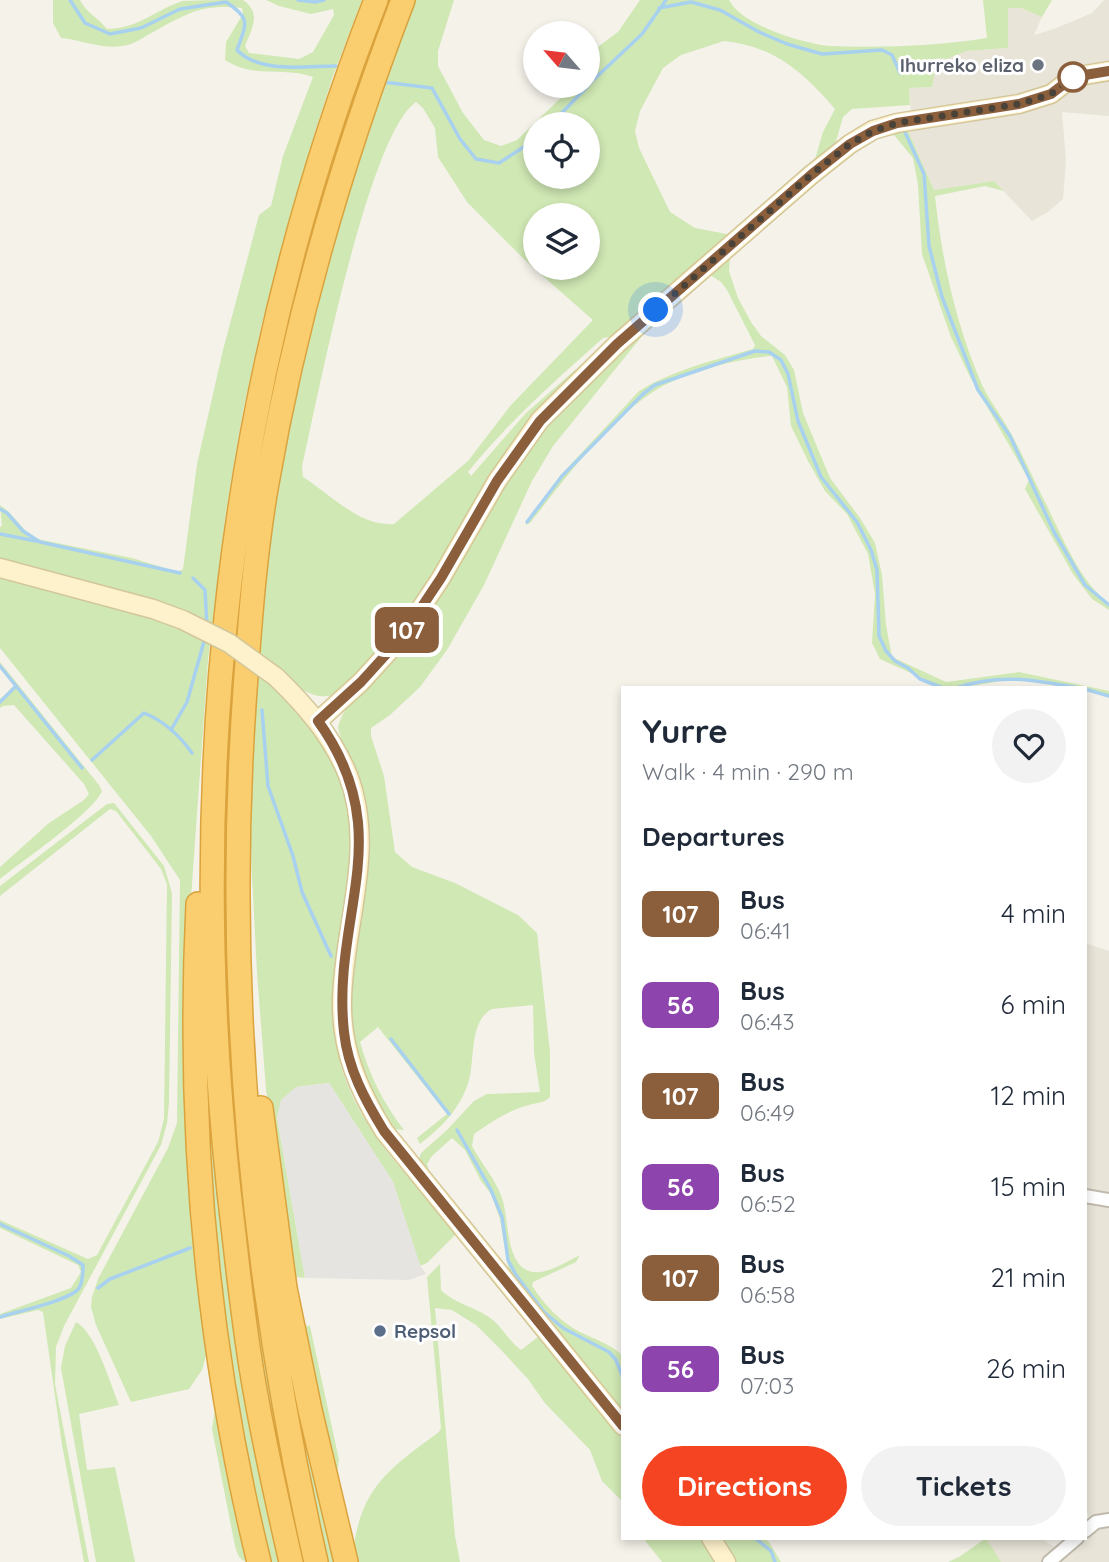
<!DOCTYPE html>
<html lang="en">
<head>
<meta charset="utf-8">
<style>
  body { margin:0; font-family:Quicksand,sans-serif; background:#f2f2f3; color:#1f2937; height:100vh; display:flex; flex-direction:column; font-size:26px; white-space:nowrap }
  * { box-sizing:border-box; margin:0 }
  p { font-size:23px; color:#747a83 }
  .icon { flex:none; width:38px; height:38px; fill:none; stroke:currentColor; stroke-width:2; stroke-linecap:round; stroke-linejoin:round }
  .map { position:relative; flex:1; overflow:hidden }
  .sheet { position:absolute; left:621px; top:686px; width:466px; height:854px; display:flex; flex-direction:column; background:#fff; border-radius:0px; box-shadow:0 4px 10px #0003 }
  .sheet>* { flex:none }
  .badge { padding:0 14px; border-radius:10px; font-size:24px; line-height:46px }
  .needle { width:46px; rotate:298deg }
  .fabs { position:absolute; left:523px; top:21px; display:grid; gap:14px }
  .fabs a { display:grid; place-items:center; width:77px; height:77px; border-radius:50%; background:#fff; box-shadow:0 4px 10px #0003; font-size:35px }
  .you { position:absolute; width:35px; height:35px; margin:-18px; border:5px solid #fff; border-radius:50%; background:#1a73e8; box-shadow:0 0 0 10px #1a73e833 }
  .map>.badge { position:absolute; translate:-50% -50%; box-shadow:0 0 0 4px #fff }
  h2 { padding:0 21px; font-size:26px; line-height:63px }
  .round { display:grid; place-items:center; flex:none; width:74px; height:74px; border-radius:37px; background:#f2f2f3 }
  .overview { display:flex; align-items:center; justify-content:space-between; height:119px; padding:0 21px }
  h1 { font-size:33px; font-weight:800; line-height:52px }
  .cta { display:flex; gap:14px; margin-top:auto; padding:14px 21px }
  .cta a { flex:1; height:80px; border-radius:42px; background:#f54421; color:#fff; font-size:28px; font-weight:800; line-height:80px; text-align:center }
  .cta a+a { background:#f2f2f3; color:#1f2937 }
  ul { padding:0; list-style:none }
  li { display:flex; align-items:center; gap:21px; height:91px; padding:0 21px }
  li div { flex:1 }
  li b { display:block; font-size:26px }
  li em { font-style:normal }
  li .badge { min-width:77px; font-weight:700; text-align:center }
  .map>svg:first-child { display:block }
</style>
</head>
<body>
<div class="map">
<svg width="1109" height="1562" viewBox="0 0 1109 1562">
  <rect width="100%" height="100%" fill="#f5f2ea"/>
  <path fill="#e8e4d8" d="M1104,0H1109V116L1062,112L1066,161L1063,199L1048,212L1032,221L994,181L934,190L906,126L911,114L909,88L932,87L937,58L947,59L966,51L1008,48V7L1021,8L1042,17L1034,35L1054,29L1092,13Z
    M1085,943L1109,951V1562H966L991,1546L986,1538H1040L1058,1549L1071,1538H1085V1527L1093,1520L1089,1518L1085,1505Z"/>
  <path fill="#d0e8b4" fill-rule="evenodd" d="M53,0H80C86,13 99,18 107,29C141,28 154,10 183,1C201,0 225,0 243,0C262,13 252,28 245,46L249,53L299,59L313,52L334,15L333,9L311,14L279,6L266,0H362L333,76L315,132L262,323L243,411L226,511L208,660L191,898V1203L207,1352L202,1370L189,1389L131,1402L96,1325L91,1307L92,1297L98,1279L168,1148L177,1123L180,880L151,836L0,648V527L2,526L0,505L9,512L32,538L132,558L178,572L183,569L197,464L223,350L259,215L271,206L283,156L313,77C283,66 254,79 225,60L226,42L243,14L242,8C202,4 188,13 155,31C147,35 139,41 131,44C107,52 84,40 61,38L53,23Z
    M386,0H393L332,174L229,759L226,760L224,733L245,518L306,233Z
    M414,0H454L438,51V66L463,113L484,140L501,146L517,140L573,86H588V65L599,46L618,32L640,0H729C741,25 804,44 830,46C882,48 936,46 987,38L983,0H1052L1042,17L1021,8H1008V48L966,51L947,59L937,58L932,87L909,88L910,105L852,109L843,117L833,152L616,336L603,338C555,381 508,422 468,472L471,476L526,413L582,364C578,373 571,377 564,383C552,395 538,409 529,423C473,506 430,598 361,670C353,678 344,691 333,695C312,701 294,685 282,671L271,683C373,779 353,849 341,976C338,1009 332,1043 344,1075C355,1109 379,1143 402,1170C420,1191 446,1207 455,1235L427,1263L420,1266L393,1182L329,1083L296,1087L277,1117L305,1278L296,1277L290,1268L286,1246L266,1089L257,973L252,877L250,812L252,760L257,658L264,571L279,473L299,371L347,184ZM724,41C774,46 803,72 835,109L823,132L815,159L809,168L739,230L727,234L695,228L670,212L639,148L635,131L640,111L663,68L681,55ZM416,102L423,108L435,128L438,157L467,202L528,263L593,320L511,405L468,461L394,524C360,527 330,494 303,477L302,467C317,401 368,134 416,102ZM536,124H588V177H536ZM536,215H588V268H536Z
    M905,124L934,190L994,181L1004,191L985,186L935,196C942,261 956,326 983,387C990,401 1000,414 1008,428C1021,451 1032,476 1044,500C1060,531 1079,582 1109,603V610L1092,599L1073,574L1025,489L1029,480L970,377L951,337L922,254L918,185L913,158L894,135C842,140 767,221 730,258L729,271L738,298L751,322L761,336L785,355L794,370L803,413L830,478L860,518L875,543L882,575L886,625L892,657L946,682L1019,672L1109,691V697L1085,691V688H1071L1014,679L959,688H944L880,659L872,643L875,594L868,554L847,514L825,491L809,463L791,426L787,387L772,356C738,358 677,374 650,394C602,427 566,478 530,523L525,525L560,476L639,391C673,370 715,360 753,349L755,345L727,290L721,282L710,275L647,330L553,446L532,481L484,585L447,650L420,687L390,715L371,728V736L384,776L395,852L412,867L455,883L518,915L537,933L550,1052V1097C543,1104 538,1102 529,1105C509,1110 491,1122 474,1134L472,1146C481,1163 496,1180 502,1198C510,1220 504,1276 540,1272C552,1271 568,1261 580,1255L576,1262L533,1282L532,1286C545,1305 559,1321 580,1332C594,1339 611,1344 623,1356V1418L424,1173L418,1162L421,1153L447,1130L474,1101L487,1094L540,1092L534,1053L533,1005L492,1009C469,1021 475,1059 469,1080C461,1108 442,1127 420,1144L417,1138L447,1114L378,1027L360,1042C369,1074 383,1103 404,1130L393,1129C355,1077 345,1015 355,952C360,915 369,879 368,841C367,797 349,768 338,728C343,703 367,688 383,670C393,660 402,649 411,638C452,585 479,521 516,466C537,435 562,407 589,382C608,364 625,349 641,329L835,159L876,134ZM452,1138L465,1150L481,1181L491,1194L500,1219L509,1272L429,1171L427,1164L432,1156Z
    M0,662L99,785L102,791C94,812 21,862 0,879V867L49,823L84,800L89,794L84,784L14,705L3,706L0,708V699L15,686L0,668Z
    M114,803L164,866L172,893L169,1102L167,1123L161,1145L64,1326L56,1347L55,1384L89,1562H84L62,1445L43,1312L38,1310L0,1319V1314L71,1288L81,1272L78,1265L0,1228V1220L88,1259L97,1255L158,1142L164,1119L167,884L161,869L116,811L110,809L0,896V886L107,804Z
    M224,827H227L308,1562H299L268,1408L243,1243L223,967Z
    M205,979L280,1562H267L243,1466L206,1215Z
    M440,1264L441,1290C456,1305 478,1307 494,1321C504,1330 510,1342 521,1350L538,1337H543L623,1434V1502L602,1481L590,1450L544,1402L528,1379L502,1351L476,1325L452,1310L435,1308L455,1536L460,1562H352C358,1491 384,1472 439,1432L441,1428L427,1277Z
    M76,1322C96,1333 110,1383 119,1405L79,1414L87,1470L115,1467L135,1562H96L61,1368L65,1346Z
    M302,1325L310,1326L339,1460L337,1474L334,1478Z
    M281,1328L339,1562H327L310,1486Z
    M215,1409H217L251,1562C240,1562 238,1556 235,1546L212,1429Z
    M643,1538H706L719,1562H662Z
    M719,1538H763L769,1542L781,1562H735Z
    M986,1538L1001,1562H948L959,1557Z"/>
  <path fill="#e6e4e1" d="M329,1083L393,1182L420,1265L426,1274L409,1280L305,1278L277,1117L281,1100L296,1087Z"/>
  <g fill="none" stroke-linecap="round" stroke-linejoin="round">
    <path stroke="#a8d1ef" stroke-width="3.5" d="M70,0L85,23L110,34L141,28L180,9L226,2C252,19 246,24 237,50C260,74 305,66 336,66
      M298,0L315,2L324,0
      M659,8L691,2L720,10L759,32L787,44L822,54L882,50L892,55L900,73
      M383,82L432,88L460,139L476,159L499,163L536,139
      M588,85L642,34L666,0
      M551,124L588,86
      M906,128L904,130L924,174L929,246L942,297L978,390L1010,436L1054,532L1085,585L1109,605
      M0,509L7,513L23,531L40,542L180,573
      M527,522L562,476L643,394L655,385L755,351L769,352L781,360L788,374L798,421L821,477L857,522L871,550L877,570L879,636L886,651L895,661L908,668L920,679L943,688
      M0,534L36,541
      M193,578L205,590L207,627
      M0,666L82,768
      M956,688C999,673 1035,680 1079,688
      M1085,689L1109,696
      M0,702L16,686
      M262,710L268,786L293,856L302,892L331,956
      M171,730L187,702L205,638
      M92,760L144,713C164,721 180,736 192,753
      M391,1039L449,1114
      M457,1130L491,1190L502,1217L508,1260L516,1275L544,1312L563,1328L609,1352L616,1360L623,1378
      M0,1224L69,1256L83,1265C83,1272 83,1282 79,1288C72,1300 15,1312 0,1317
      M98,1288L110,1279L190,1248
      M755,1538L771,1551L775,1562"/>
    <defs>
      <path id="street" d="M1085,1196L1109,1200
        M1085,1531L1096,1522L1109,1520
        M1049,1562L1077,1538"/>
      <path id="secondary" d="M0,568L153,609L183,620
        M276,677C306,706 332,736 348,775C377,850 343,926 342,1001C341,1050 359,1091 384,1131L623,1426
        M318,721L361,682L401,638L441,578L497,481L540,420L617,344L811,175L850,144L873,130L897,123L1019,104L1051,94L1073,77L1109,71
        M711,1538L726,1562"/>
      <path id="highway" d="M198,904C187,1126 206,1346 259,1562
        M261,1108L285,1288L310,1410L346,1562
        M291,1562C278,1505 265,1448 255,1390C243,1325 237,1258 229,1192C185,782 225,385 376,0
        M316,1562C251,1276 224,982 245,690C250,621 255,551 267,483C296,315 342,159 403,0"/>
    </defs>
    <use href="#street" stroke="#c0baad" stroke-width="16"/>
    <use href="#secondary" stroke="#d3c69a" stroke-width="21"/>
    <use href="#highway" stroke="#daa33e" stroke-width="26"/>
    <use href="#street" stroke="#fff" stroke-width="12"/>
    <use href="#secondary" stroke="#fdf2cb" stroke-width="18"/>
    <use href="#highway" stroke="#face6f" stroke-width="23"/>
    <defs>
      <path id="secondary-bridge" d="M183,620L229,643L276,677"/>
    </defs>
    <use href="#secondary-bridge" stroke="#d3c69a" stroke-width="21" stroke-linecap="butt"/>
    <use href="#secondary-bridge" stroke="#fdf2cb" stroke-width="18"/>
  </g>
  <g fill="none" stroke-linecap="round" stroke-linejoin="round">
    <defs>
      <path id="line" d="M623,1426L384,1131C365,1100 348,1069 344,1032C331,914 400,835 318,721L361,682L401,638L441,578L497,481L540,421L617,344L811,175L850,144L873,131L897,123L1019,104L1051,94L1073,77L1109,71"/>
    </defs>
    <use href="#line" stroke="#fff" stroke-width="16"/>
    <use href="#line" stroke="#8b5e3c" stroke-width="10"/>
    <path stroke="#494238" stroke-width="7" stroke-dasharray="0 12.6" d="M656,310L811,175L850,144L873,131L897,123L1019,104L1051,94L1073,77"/>
  </g>
  <circle fill="#6b7280" stroke="#fff" stroke-width="2.5" cx="1038" cy="65" r="7"/>
  <circle fill="#fff" stroke="#8b5e3c" stroke-width="3.5" cx="1073" cy="77" r="14"/>
  <circle fill="#5c6f8a" stroke="#fff" stroke-width="2.5" cx="380" cy="1331" r="7"/>
  <g text-anchor="middle" stroke-width="6" stroke-linejoin="round" paint-order="stroke">
    <g font-size="19" font-weight="bold" fill="#5b616d" stroke="#fff" text-anchor="end">
      <text x="1024" y="72">Ihurreko eliza</text>
    </g>
    <g font-size="19" font-weight="bold" fill="#4e5e75" stroke="#fff" text-anchor="start">
      <text x="394" y="1338">Repsol</text>
    </g>
  </g>
</svg>
<div class="fabs">
<a><svg class="needle" viewBox="-14 -14 28 28"><path d="M0-13l5 13h-10z" fill="#e53935"/><path d="M0 13l5-13h-10z" fill="#747a83"/></svg></a>
<a><svg class="icon" aria-label="locate" viewBox="0 0 24 24"><circle cx="12" cy="12" r="6"/><path d="M12 2v4M12 18v4M2 12h4M18 12h4"/></svg></a>
<a><svg class="icon" aria-label="layers" viewBox="0 0 24 24"><path d="M12 4l9 5-9 5-9-5zM3 14l9 5 9-5"/></svg></a>
</div>
<div class="you" style="left:656px;top:310px"></div>
<b class="badge" style="left:407px;top:630px;background:#8b5e3c;color:#fff">107</b>
<section class="sheet">
<div class="overview"><div><h1>Yurre</h1><p>Walk · 4 min · 290 m</p></div><a class="round"><svg class="icon" aria-label="heart" viewBox="0 0 24 24"><path d="M12 20l-8-8c-3-5 5-10 8-4 3-6 11-1 8 4z"/></svg></a></div>
<h2>Departures</h2>
<ul>
<li><span class="badge" style="background:#8b5e3c;color:#fff">107</span><div><b>Bus</b><p>06:41</p></div><em>4 min</em></li>
<li><span class="badge" style="background:#8e44ad;color:#fff">56</span><div><b>Bus</b><p>06:43</p></div><em>6 min</em></li>
<li><span class="badge" style="background:#8b5e3c;color:#fff">107</span><div><b>Bus</b><p>06:49</p></div><em>12 min</em></li>
<li><span class="badge" style="background:#8e44ad;color:#fff">56</span><div><b>Bus</b><p>06:52</p></div><em>15 min</em></li>
<li><span class="badge" style="background:#8b5e3c;color:#fff">107</span><div><b>Bus</b><p>06:58</p></div><em>21 min</em></li>
<li><span class="badge" style="background:#8e44ad;color:#fff">56</span><div><b>Bus</b><p>07:03</p></div><em>26 min</em></li>
</ul>
<div class="cta"><a>Directions</a><a>Tickets</a></div>
</section>
</div>
</body>
</html>
